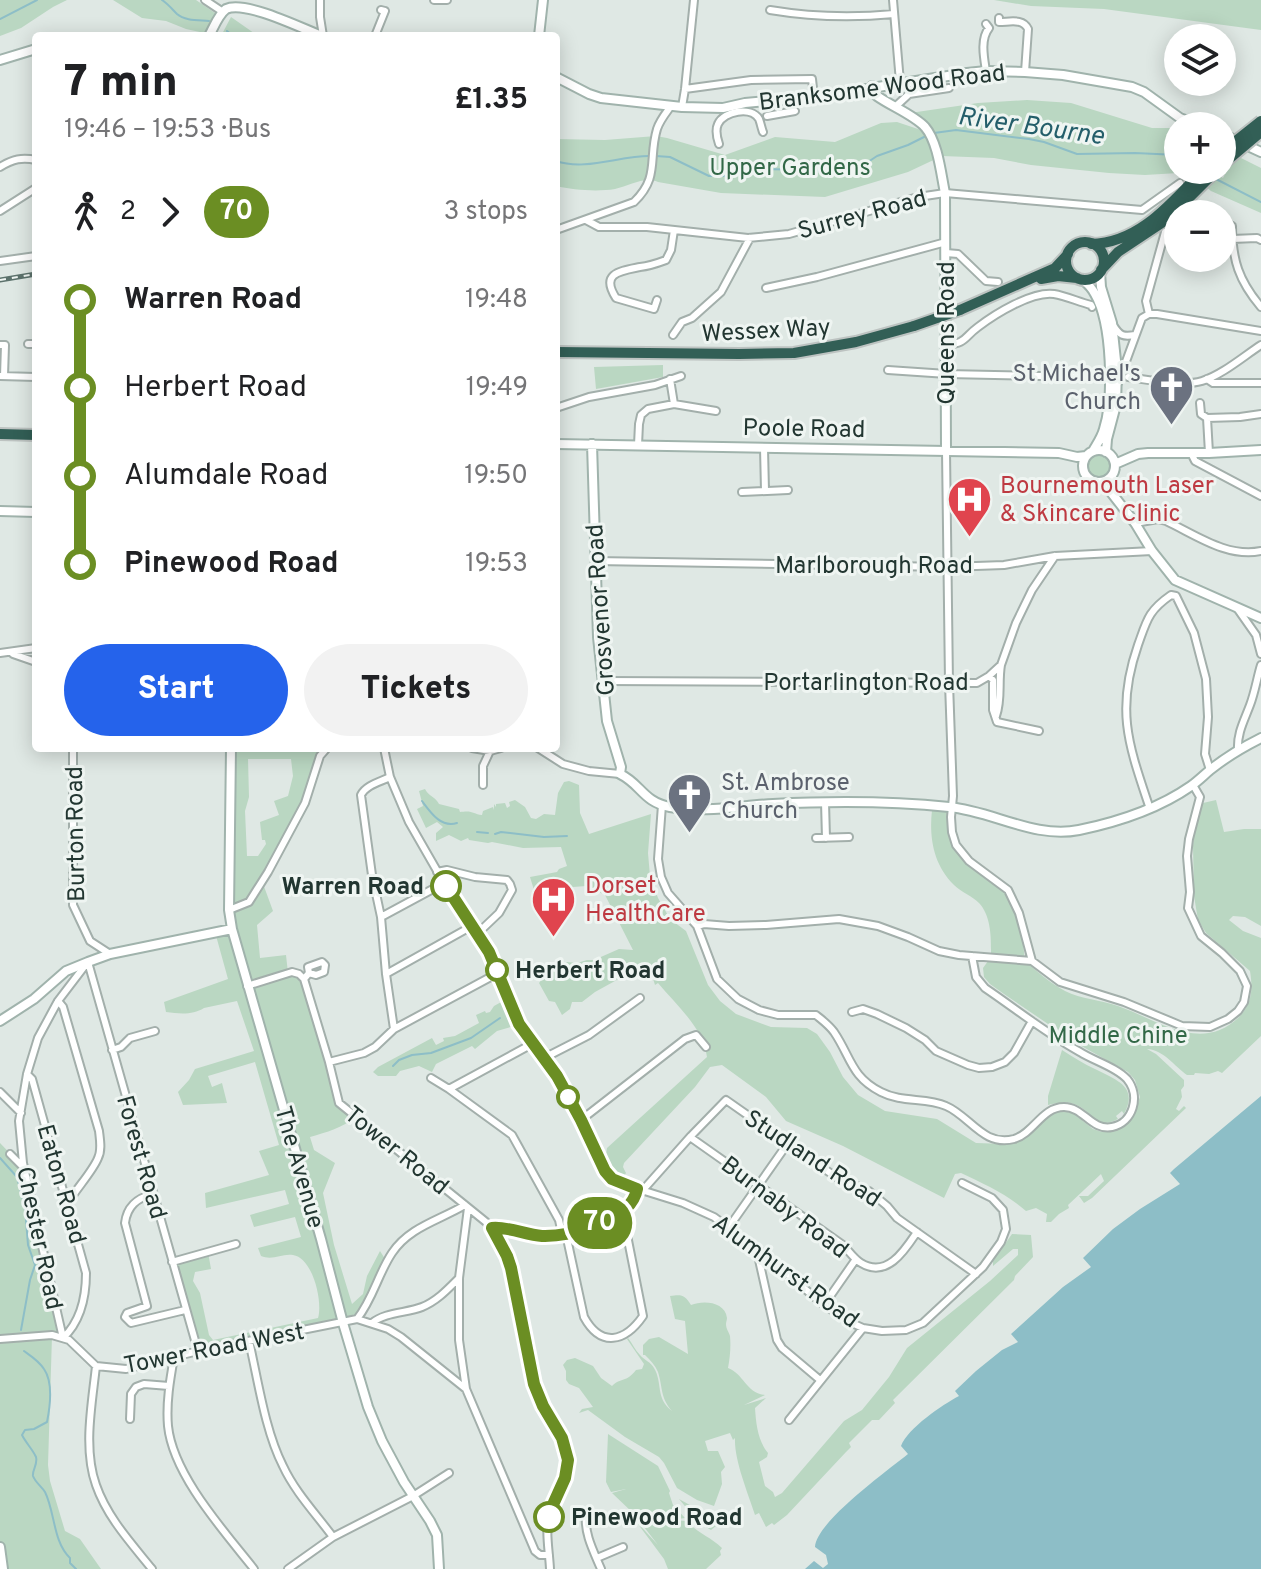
<!DOCTYPE html>
<html lang="en">
<head>
<meta charset="utf-8">
<style>
  body { margin:0; font-family:Overpass,sans-serif; background:#f2f2f2; color:#202124; height:100vh; display:flex; flex-direction:column; font-size:30px; white-space:nowrap }
  * { box-sizing:border-box; margin:0 }
  p { font-size:26px; color:#757577 }
  .icon { flex:none; width:44px; height:44px; fill:none; stroke:currentColor; stroke-width:2; stroke-linecap:round; stroke-linejoin:round }
  .map { position:relative; flex:1; overflow:hidden }
  .sheet { position:absolute; left:32px; top:32px; width:528px; height:720px; display:flex; flex-direction:column; background:#fff; border-radius:8px; box-shadow:0 4px 20px #0003 }
  .sheet>* { flex:none }
  .badge { padding:0 16px; border-radius:26px; font-size:28px; line-height:52px }
  .fabs { position:absolute; left:1164px; top:24px; display:grid; gap:16px }
  .fabs a { display:grid; place-items:center; width:72px; height:72px; border-radius:50%; background:#fff; box-shadow:0 4px 20px #0003; font-size:40px }
  .map>.badge { position:absolute; translate:-50% -50%; box-shadow:0 0 0 4px #fff }
  .legs { display:flex; align-items:center; gap:12px; height:88px; padding:0 32px; font-size:26px }
  .legs p { margin-inline-start:auto }
  .headline { display:flex; align-items:center; justify-content:space-between; height:136px; padding:0 32px }
  h1 { font-size:44px; font-weight:800; line-height:60px }
  .cta { display:flex; gap:16px; margin-top:auto; padding:16px 32px }
  .cta a { flex:1; height:92px; border-radius:48px; background:#2563eb; color:#fff; font-size:32px; font-weight:800; line-height:92px; text-align:center }
  .cta a+a { background:#f2f2f2; color:#202124 }
  ul { padding:0 32px; list-style:none }
  li { display:flex; align-items:center; gap:28px; height:88px; font-size:30px }
  li i { display:grid; place-items:center; width:12px; height:100%; margin:0 10px; background:currentColor }
  li i::after { content:''; width:20px; height:20px; margin:-10px; border:6px solid; border-radius:50%; background:#fff }
  li p { margin-inline-start:auto }
  li:first-child i { background:linear-gradient(#0000 50%,currentColor 0) }
  li:last-child i { background:linear-gradient(currentColor 50%,#0000 0) }
  .map>svg:first-child { display:block }
</style>
</head>
<body>
<div class="map">
<svg width="1261" height="1569" viewBox="0 0 1261 1569">
  <rect width="100%" height="100%" fill="#dfe8e4"/>
  <path fill="#bad7c2" fill-rule="evenodd" d="M0,0H67L53,7L21,28L0,36Z
    M113,0H196L218,15L209,34L186,29L166,21L142,18Z
    M994,0H1261V30L1104,9L1031,6Z
    M231,17L258,36H221Z
    M1027,100L1071,103L1152,128H1178V170H1197L1195,172L1145,175L1109,173L1031,165L994,158L942,156L908,172L825,197L721,193L658,182C644,176 630,186 615,189C597,192 573,190 556,186V139L605,140L656,136L667,138L725,155L775,137L835,142L881,123L897,122L921,130L926,129L910,113L978,103Z
    M1235,155L1261,168V213L1211,191L1205,186L1218,175L1223,178Z
    M663,365V377L596,389L594,367Z
    M1086 466a13 13 0 1 1 26 0a13 13 0 1 1-26 0Z
    M231,748H320L323,753L305,803L262,881L273,911L257,925L260,958L286,955L288,973L292,972L304,979L339,1102L356,1117C342,1128 327,1132 310,1137L314,1150L335,1163L323,1193L334,1245L352,1304L363,1294L367,1276L380,1251L387,1262L357,1319L198,1351L172,1262L208,1252L211,1269L195,1272L193,1281L200,1293L209,1335L213,1340L318,1318C323,1302 313,1258 293,1255C282,1253 273,1261 261,1256L258,1248L301,1237L295,1217L254,1227L250,1215L289,1204L285,1190L206,1208L205,1193L269,1175L259,1151L279,1145L255,1062L208,1076L212,1087L222,1083L227,1103L183,1105L178,1092L189,1080L195,1069L254,1051L237,1001L204,1008C193,1015 180,1014 166,1012L164,1002L228,979L215,932L231,929ZM248,759H291L293,776L288,796L274,801L279,815L260,822L262,840H265L266,844L258,856H247L245,811L249,797Z
    M569,781L579,785L580,813L589,834L651,814L648,853L650,876L658,898L670,919L686,931L708,985L720,1001L736,1014L771,1027L807,1028L817,1034L830,1052L843,1077L858,1095L885,1111L937,1119L976,1143L1006,1144L1022,1139L1035,1130L1048,1116L1059,1110L1073,1113L1093,1129L1102,1132L1117,1130L1129,1122L1134,1115L1140,1097L1135,1080L1128,1072L1076,1043L1004,994L990,984L984,977L983,968L991,957C991,940 992,917 979,903C972,896 961,892 954,885C933,864 929,837 932,810L947,811C951,840 951,852 976,871C984,877 995,881 1002,889C1018,907 1023,938 1025,961C1038,972 1050,983 1065,991C1081,999 1101,1000 1118,1006C1158,1020 1201,1054 1239,1017C1252,1003 1253,990 1250,971L1206,933L1198,920L1194,896L1193,846L1195,824L1203,803L1216,800L1224,832L1244,829H1261V926L1245,917L1233,916L1229,920L1243,931L1261,938V1036L1222,1073L1218,1071L1209,1074L1195,1073L1194,1075H1187C1174,1066 1164,1050 1147,1049L1156,1054L1184,1080V1086L1181,1090L1182,1097L1176,1109L1179,1111L1184,1106L1186,1108L1092,1198L1084,1203L1079,1196H1088L1104,1181L1101,1174L1068,1205L1069,1208L1059,1214L1051,1222H1046L1047,1214L1036,1208L1026,1211C1007,1194 984,1184 961,1173L955,1174L944,1198L843,1146L786,1121L766,1097L722,1065L710,1067L695,1087L624,1163L623,1167L626,1173L624,1176C609,1172 604,1162 607,1148L707,1057C703,1027 676,1005 658,983L655,985L650,969L646,966L638,970H630L624,976L595,992L582,1002H572L570,1009L562,1015L555,1002L549,1001L539,983L551,968L567,962L577,963L587,960H594L619,949L633,950L605,895L586,886L534,890L530,877L557,872L559,869L567,866L561,847L523,848L492,842L488,843L469,840L468,838L461,841L449,835L436,841V833L443,827L437,822L426,828L417,809L423,806L419,791L425,789C428,796 436,797 439,804L459,809L460,812C473,810 473,814 482,815L483,811L493,807L494,810V804L496,807V804L505,803L507,808L510,806L509,802L515,800L525,807L531,818L536,819L544,814L555,815L558,793L564,782Z
    M503,1001L514,1026L497,1031L475,1049L472,1046L436,1064L432,1072L419,1066L400,1071L396,1076H378L373,1072L378,1067L432,1038L436,1045L444,1041L443,1038L455,1036L479,1023L476,1015L485,1011L486,1013L490,1012L494,1006Z
    M1062,1050C1073,1057 1084,1064 1095,1069C1116,1080 1139,1086 1124,1114L1122,1111L1116,1116L1118,1119C1094,1132 1093,1110 1074,1104C1065,1101 1057,1103 1048,1105V1096Z
    M0,1143L25,1169L63,1338L52,1336L48,1465L50,1481L65,1531L80,1539L101,1569H0Z
    M1012,1234L1031,1235L1033,1257L1015,1276L1014,1280L893,1400L895,1403L879,1420H872L849,1443L851,1447L846,1452L787,1515L774,1525L772,1523L766,1527L759,1513L755,1515C748,1493 734,1460 735,1438L733,1440L730,1433L705,1441L708,1451H718L725,1467L721,1472L722,1484L714,1506L697,1500L677,1488L664,1463L659,1457L625,1437L588,1410L579,1413L582,1409L593,1407L579,1388L569,1384L566,1380V1371L563,1365L567,1360L575,1358L593,1366L601,1378L612,1386C621,1377 626,1383 636,1370L642,1369L644,1364L627,1339L628,1338C632,1343 635,1350 640,1355C644,1360 651,1362 654,1368C663,1383 655,1398 672,1411C660,1397 663,1388 658,1372C655,1365 650,1360 645,1355H643V1345L649,1339L659,1337L688,1354L685,1321L675,1319L670,1296C682,1294 685,1295 691,1305C704,1300 725,1302 727,1318C727,1320 726,1322 726,1324C726,1329 729,1332 730,1336C731,1347 730,1357 728,1368C744,1374 746,1393 765,1395L744,1405L766,1398L755,1408C756,1424 758,1441 768,1453L767,1457L759,1462L765,1486L773,1492L775,1497L782,1493L844,1421L862,1410L889,1377L907,1348L990,1281L1018,1255V1249H1013L993,1266V1261Z
    M608,1434L658,1466L670,1491L669,1493L673,1505L685,1518L671,1520L687,1521C697,1533 711,1537 722,1548L720,1551L721,1555L706,1569H668L664,1559L635,1520L658,1545L634,1514L612,1493L626,1489L611,1492L606,1482Z
    M679,1499L697,1509L720,1515L725,1519L711,1530L699,1523Z"/>
  <path fill="#8dbec7" d="M1261,1096V1569H805L814,1561L823,1568L828,1564L826,1555L815,1547C816,1522 887,1471 908,1454L901,1446C908,1428 942,1405 959,1396L955,1391L976,1371L1002,1350L1018,1342L1011,1334L1063,1287L1091,1267L1083,1258L1113,1229L1140,1209L1180,1184L1170,1173L1174,1169Z"/>
  <g fill="none" stroke-linecap="round" stroke-linejoin="round">
    <path stroke="#8dbec7" stroke-width="2" d="M162,0C168,4 172,9 177,14C185,21 199,20 209,21
      M0,19L37,0
      M227,31L233,36
      M934,133L956,130L1029,139L1044,142L1077,154L1135,153L1178,155
      M656,156L670,157L709,176H723L756,169L810,170L831,172L862,166L877,156L908,145L928,135
      M556,161C585,171 619,156 649,156
      M1214,178L1261,202
      M422,801C431,813 441,828 457,823
      M477,832L488,833
      M495,834L501,832L544,837L567,836
      M1076,1043L1086,1024
      M393,1066L399,1060L412,1055L431,1053L471,1038L500,1018
      M0,1158L17,1177L25,1207L28,1245L35,1265L30,1280L21,1330
      M24,1351C31,1356 39,1361 44,1369C53,1382 50,1407 47,1422L34,1429L25,1430L22,1435C26,1443 33,1450 36,1457C38,1465 32,1470 33,1476C35,1482 42,1487 45,1492C55,1512 53,1542 70,1558V1563L76,1569"/>
    <defs>
      <path id="street" d="M205,0L223,12
        M320,0V17L323,36
        M434,0H447
        M893,0L900,82
        M770,10C812,17 852,18 894,14
        M999,18V22C1010,22 1023,18 1028,29L1025,72
        M375,36L385,11L381,10
        M986,71C984,58 980,39 989,28L986,24
        M685,89L751,80L812,79L814,97
        M682,107L685,89L694,0
        M895,107L909,94L949,88
        M767,116L795,111
        M719,144C717,138 715,130 718,124C724,111 751,106 759,119C760,121 762,130 763,132
        M0,167C13,159 22,157 36,160
        M0,211L36,188
        M1194,212L1201,214
        M586,220L599,227H647L748,238L789,234L918,197L945,193L1142,210L1180,183
        M1222,221L1232,226C1232,260 1239,281 1261,307
        M556,230L634,202C660,177 648,159 657,129C660,120 666,113 671,106
        M1232,239L1257,238L1261,240
        M946,253L958,254L986,281L998,282
        M0,261L36,256
        M766,288L817,277L946,242
        M657,300L654,309L616,298C600,273 620,271 640,267C650,266 658,263 666,260L671,250L674,230
        M1149,314H1157L1261,331
        M1149,314L1146,301L1165,232
        M1113,325C1120,336 1123,337 1135,335
        M673,335L682,322L692,318L721,292L750,238
        M28,344H36
        M0,345H5L4,376
        M946,345C967,343 963,338 978,327C995,314 1032,291 1054,294C1066,296 1079,302 1091,305L1092,307
        M888,370L947,374L1092,377
        M0,376L36,377
        M1128,377C1149,380 1182,387 1202,381C1222,375 1244,356 1261,345
        M670,379L674,404
        M1207,379L1213,383H1261
        M1118,383L1142,318L1149,314
        M1200,403L1201,414L1207,418
        M556,408L589,397L655,385L681,376
        M1207,418L1240,417L1261,414
        M1207,418L1209,453
        M638,445L639,424L641,415L648,409L674,404L716,411
        M764,448L765,491
        M946,451L949,683L953,796L951,817L952,832L956,845L969,861L1008,890L1019,913L1032,961L1060,982L1124,1002L1182,1026L1210,1027L1228,1019L1238,1011L1244,1002L1247,986L1240,971L1222,953L1201,936L1188,908L1190,892L1187,856L1189,839L1200,797L1193,785
        M1191,453L1195,461L1261,496
        M742,492L788,490
        M1135,523L1158,519L1166,521C1196,535 1227,558 1261,551
        M595,561L948,567L1004,565L1055,556L1152,551
        M1237,608L1256,635L1261,654
        M0,653L36,648
        M13,654L36,662
        M989,676L993,680V710L997,722L1039,731
        M603,681L977,683L989,676L1001,665L1016,623L1032,590L1055,556
        M996,716C1002,700 998,682 1001,665
        M73,748V905L90,941L110,954
        M384,748L390,777L409,822L444,883L489,952L519,1024L557,1076L581,1120L605,1171L612,1179L622,1184L683,1203L714,1217L761,1252L824,1305L854,1324L863,1328L882,1331L906,1330L923,1323L983,1267L1001,1242L1006,1229L1003,1210L992,1198L962,1183
        M472,748L490,751L501,748
        M538,748L563,764L589,771L620,774
        M1238,750C1237,733 1244,721 1250,705C1255,692 1257,678 1261,665
        M390,777C380,782 366,785 361,795L372,875L381,917L386,974L394,1029
        M483,785V766L490,751
        M825,802L826,838
        M662,805L658,859L661,877L668,893L697,926L717,979L738,999L759,1010L778,1015H816C822,1020 829,1025 834,1032C851,1057 851,1077 881,1092C902,1103 926,1097 946,1106C970,1116 983,1147 1014,1139C1034,1133 1042,1107 1064,1107C1084,1107 1091,1131 1112,1127C1133,1123 1141,1096 1127,1079C1116,1067 1094,1061 1080,1052C1047,1034 1016,1009 985,988L976,977L972,956
        M1150,809C1129,746 1115,711 1138,645C1147,620 1148,611 1171,595L1176,596L1194,633L1206,679L1208,717L1205,754L1210,770
        M816,838L849,837
        M437,872L447,870L475,877L507,880L510,884L512,890L499,913L478,933
        M229,910L249,902L268,872L305,803L320,756L327,748
        M381,917L444,883
        M697,926L704,924L729,926L766,925L839,919L878,926L908,937L939,951L959,955L1032,961
        M88,962L198,1351
        M386,974L472,926
        M304,979L309,973L308,967L322,962L325,965L324,972L316,975L309,973
        M247,986L292,972L299,974L304,979L329,1062L339,1103L486,1222C525,1261 518,1334 534,1384C543,1411 568,1434 568,1463C568,1479 556,1493 551,1508C544,1528 549,1548 550,1569
        M58,1001L63,1007L99,1131C100,1140 102,1150 98,1158C93,1171 76,1189 68,1203
        M852,1012L863,1009L877,1014L906,1028L925,1040L936,1051L968,1065L979,1068L992,1067L1005,1062L1014,1053L1032,1021
        M112,1050L121,1047L130,1038L155,1031
        M544,1058L589,1035L640,998
        M329,1062L364,1053L375,1047L394,1029L498,973
        M27,1074L32,1079L86,1273C86,1297 81,1321 63,1338
        M431,1078L449,1089L512,1135L559,1220L562,1234
        M449,1089L532,1044
        M0,1092L21,1113
        M581,1120L685,1039L696,1035L706,1047
        M690,1137L843,1245C849,1251 854,1259 861,1263C887,1279 905,1250 917,1232
        M10,1154L24,1168
        M643,1190L690,1137L726,1100L836,1177L869,1191L887,1206L897,1218L976,1274
        M153,1194C137,1198 127,1206 125,1223L147,1306L127,1313L125,1317L131,1323L185,1310
        M729,1227L788,1143
        M492,1228C506,1226 526,1235 542,1236C571,1237 631,1222 637,1189
        M566,1234L584,1317C601,1348 625,1342 643,1316L624,1220L620,1213
        M761,1252L759,1260L777,1340L782,1348L820,1380
        M172,1262L236,1244
        M824,1305L856,1259
        M357,1319C373,1299 378,1274 392,1253C409,1227 440,1220 465,1205
        M372,1323C385,1312 407,1313 422,1307C437,1301 448,1289 459,1278
        M63,1338L23,1163L19,1121L27,1074L38,1038L58,1001L87,963
        M0,1339L52,1335L69,1340L96,1366L126,1369L198,1351L357,1319L388,1329L401,1337L466,1389L535,1551L540,1555H549
        M249,1341C258,1380 265,1431 283,1466C295,1492 316,1514 333,1537
        M174,1357C170,1380 166,1403 168,1426C173,1475 224,1531 254,1569
        M96,1366C92,1404 83,1448 96,1485C107,1517 131,1543 152,1569
        M466,1389L459,1340V1278L468,1208
        M130,1419L131,1394L136,1387L144,1384L169,1386
        M789,1420L863,1328
        M586,1515C584,1534 594,1552 601,1569
        M597,1558L623,1547
        M288,1569L333,1537L413,1496L449,1473"/>
      <path id="secondary" d="M209,36C214,27 218,15 226,9C245,0 301,28 322,36
        M539,36L543,0
        M0,60L36,49
        M556,77L589,94L601,98L682,107L723,108L745,103L814,97L967,73L986,71L1025,72L1063,75L1132,87L1144,92L1180,118L1201,126
        M872,86L874,93L877,96C891,106 914,115 925,127C938,142 941,174 945,193L946,451
        M1222,134L1261,152
        M1100,272L1101,287L1112,323L1117,370L1116,405L1107,439L1106,452
        M1083,280C1088,284 1092,288 1095,294C1112,323 1114,397 1104,429C1102,437 1097,444 1093,451
        M556,444L1059,453L1077,457L1086,456
        M592,444L598,637L607,721L621,767L620,774C641,784 643,802 670,807C704,813 738,806 773,804C831,801 891,801 949,807C993,811 1034,839 1079,830C1118,822 1158,809 1191,786C1198,781 1204,775 1210,770C1226,757 1243,747 1261,738
        M1083 466a16 16 0 1 1 32 0a16 16 0 1 1-32 0Z
        M1115,464L1138,454L1148,453H1209L1261,450
        M1103,482L1135,523L1152,551L1175,580L1261,618
        M0,511L36,512
        M231,748L229,910L232,929L321,1239L343,1323L368,1407L382,1441L404,1482L430,1521L437,1535L439,1569
        M0,1021L34,999L66,971L88,962L110,954L232,929
        M0,1547L3,1569"/>
      <path id="highway" d="M1066 261a19 19 0 1 1 38 0a19 19 0 1 1-38 0Z
        M1091,244C1140,243 1172,202 1203,170
        M1101,270L1118,252L1169,218L1217,170
        M1041,279L1058,276L1077,278
        M960,310L1055,268L1068,254
        M556,352L739,354L794,353L856,342L914,326
        M0,434L36,435"/>
    </defs>
    <use href="#street" stroke="#a3afab" stroke-width="10"/>
    <use href="#secondary" stroke="#a0b3ac" stroke-width="12"/>
    <use href="#highway" stroke="#bdc3c1" stroke-width="14"/>
    <use href="#street" stroke="#fff" stroke-width="6"/>
    <use href="#secondary" stroke="#fff" stroke-width="8"/>
    <use href="#highway" stroke="#325f56" stroke-width="10"/>
    <defs>
      <path id="rail" d="M0,280L36,274"/>
    </defs>
    <use href="#rail" stroke="#5c726c" stroke-width="5"/>
    <use href="#rail" stroke="#eff5f2" stroke-width="2" stroke-dasharray="6" stroke-linecap="butt"/>
    <defs>
      <path id="highway-bridge" d="M1222,152L1261,121
        M1222,165L1261,132
        M914,326L960,310"/>
    </defs>
    <use href="#highway-bridge" stroke="#bdc3c1" stroke-width="14" stroke-linecap="butt"/>
    <use href="#highway-bridge" stroke="#325f56" stroke-width="10"/>
  </g>
  <g fill="none" stroke-linecap="round" stroke-linejoin="round">
    <defs>
      <path id="line-1" d="M446,886L489,952L519,1024L557,1076L581,1120L605,1171L612,1179L637,1189C631,1222 571,1237 542,1236C526,1235 507,1226 492,1228L507,1256L511,1268L534,1384L543,1406L562,1438L568,1460L565,1478L551,1509L549,1517"/>
    </defs>
    <use href="#line-1" stroke="#fff" stroke-width="18"/>
    <use href="#line-1" stroke="#6b8e23" stroke-width="12"/>
  </g>
  <defs>
    <symbol id="church-pin" viewBox="-11 -11 22 30"><path d="M0 17L-7.5 6A9.5 9.5 0 1 1 7.5 6Z" fill="#6b7280" stroke="#eff5f2"/><path d="M-1.2-6h2.4v3.5h3.3v2.4h-3.3V6h-2.4V-.1h-3.3v-2.4h3.3Z" fill="#fff"/></symbol>
    <symbol id="hospital-pin" viewBox="-11 -11 22 30"><path d="M0 17L-7.5 6A9.5 9.5 0 1 1 7.5 6Z" fill="#e0444e" stroke="#eff5f2"/><path d="M-5-5h3v3.5h4V-5h3V5h-3V1.5h-4V5h-3Z" fill="#fff"/></symbol>
  </defs>
  <g fill-rule="evenodd">
    <use href="#church-pin" x="1146" y="362" width="51" height="69"/>
    <use href="#hospital-pin" x="944" y="474" width="51" height="69"/>
    <use href="#church-pin" x="664" y="770" width="51" height="69"/>
    <use href="#hospital-pin" x="528" y="874" width="51" height="69"/>
  </g>
  <g fill="#fff" stroke="#6b8e23" stroke-width="4">
    <circle cx="446" cy="886" r="14"/>
    <circle cx="497" cy="970" r="10"/>
    <circle cx="568" cy="1097" r="10"/>
    <circle cx="549" cy="1517" r="14"/>
  </g>
  <g text-anchor="middle" stroke-width="6" stroke-linejoin="round" paint-order="stroke">
    <g font-size="24" fill="#223631" stroke="#eff5f2">
      <text transform="translate(882 87) rotate(-7)" y="8">Branksome Wood Road</text>
      <text transform="translate(862 214) rotate(-15)" y="8">Surrey Road</text>
      <text transform="translate(766 330) rotate(-3)" y="8">Wessex Way</text>
      <text transform="translate(946 333) rotate(-90)" y="8">Queens Road</text>
      <text transform="translate(804 428) rotate(1)" y="8">Poole Road</text>
      <text x="874" y="573">Marlborough Road</text>
      <text transform="translate(600 610) rotate(-94)" y="8">Grosvenor Road</text>
      <text x="866" y="690">Portarlington Road</text>
      <text transform="translate(75 834) rotate(-91)" y="8">Burton Road</text>
      <text transform="translate(397 1150) rotate(39)" y="8">Tower Road</text>
      <text transform="translate(142 1157) rotate(74)" y="8">Forest Road</text>
      <text transform="translate(813 1158) rotate(33)" y="8">Studland Road</text>
      <text transform="translate(300 1167) rotate(74)" y="8">The Avenue</text>
      <text transform="translate(62 1184) rotate(74)" y="8">Eaton Road</text>
      <text transform="translate(785 1207) rotate(37)" y="8">Burnaby Road</text>
      <text transform="translate(40 1238) rotate(78)" y="8">Chester Road</text>
      <text transform="translate(786 1271) rotate(36)" y="8">Alumhurst Road</text>
      <text transform="translate(214 1348) rotate(-11)" y="8">Tower Road West</text>
    </g>
    <g font-size="24" fill="#326847" stroke="#eff5f2">
      <text x="790" y="175">Upper Gardens</text>
      <text x="1118" y="1043">Middle Chine</text>
    </g>
    <g font-size="24" fill="#5b616d" stroke="#eff5f2" text-anchor="end">
      <text x="1141" y="381">St Michael's<tspan x="1141" dy="28">Church</tspan></text>
      <text x="721" y="790" text-anchor="start">St. Ambrose<tspan x="721" dy="28">Church</tspan></text>
    </g>
    <g font-size="24" fill="#be3a42" stroke="#eff5f2" text-anchor="start">
      <text x="1000" y="493">Bournemouth Laser<tspan x="1000" dy="28">&amp; Skincare Clinic</tspan></text>
      <text x="585" y="893">Dorset<tspan x="585" dy="28">HealthCare</tspan></text>
    </g>
    <g font-size="24" font-weight="bold" fill="#223631" stroke="#eff5f2" text-anchor="start">
      <text x="424" y="894" text-anchor="end">Warren Road</text>
      <text x="515" y="978">Herbert Road</text>
      <text x="571" y="1525">Pinewood Road</text>
    </g>
    <g font-size="26" font-style="italic" fill="#245e6a" stroke="#eff5f2">
      <text transform="translate(1031 125) rotate(8)" y="9">River Bourne</text>
    </g>
  </g>
</svg>
<div class="fabs">
<a><svg class="icon" aria-label="layers" viewBox="0 0 24 24"><path d="M12 4l9 5-9 5-9-5zM3 14l9 5 9-5"/></svg></a>
<a>+</a>
<a>−</a>
</div>
<b class="badge" style="left:600px;top:1223px;background:#6b8e23;color:#fff">70</b>
<section class="sheet">
<div class="headline"><div><h1>7 min</h1><p>19:46 – 19:53 · Bus</p></div><b>£1.35</b></div>
<div class="legs"><svg class="icon" aria-label="walk" viewBox="0 0 24 24"><circle cx="13" cy="4" r="2"/><path d="M13 8l-2 6 4 7M11 14l-3 7M7 12l3-4h3l4 4"/></svg>2<svg class="icon" aria-label="forward" viewBox="0 0 24 24"><path d="M9 5l7 7-7 7"/></svg><b class="badge" style="background:#6b8e23;color:#fff">70</b><p>3 stops</p></div>
<ul>
<li><i style="color:#6b8e23"></i><b>Warren Road</b><p>19:48</p></li>
<li><i style="color:#6b8e23"></i><span>Herbert Road</span><p>19:49</p></li>
<li><i style="color:#6b8e23"></i><span>Alumdale Road</span><p>19:50</p></li>
<li><i style="color:#6b8e23"></i><b>Pinewood Road</b><p>19:53</p></li>
</ul>
<div class="cta"><a>Start</a><a>Tickets</a></div>
</section>
</div>
</body>
</html>
